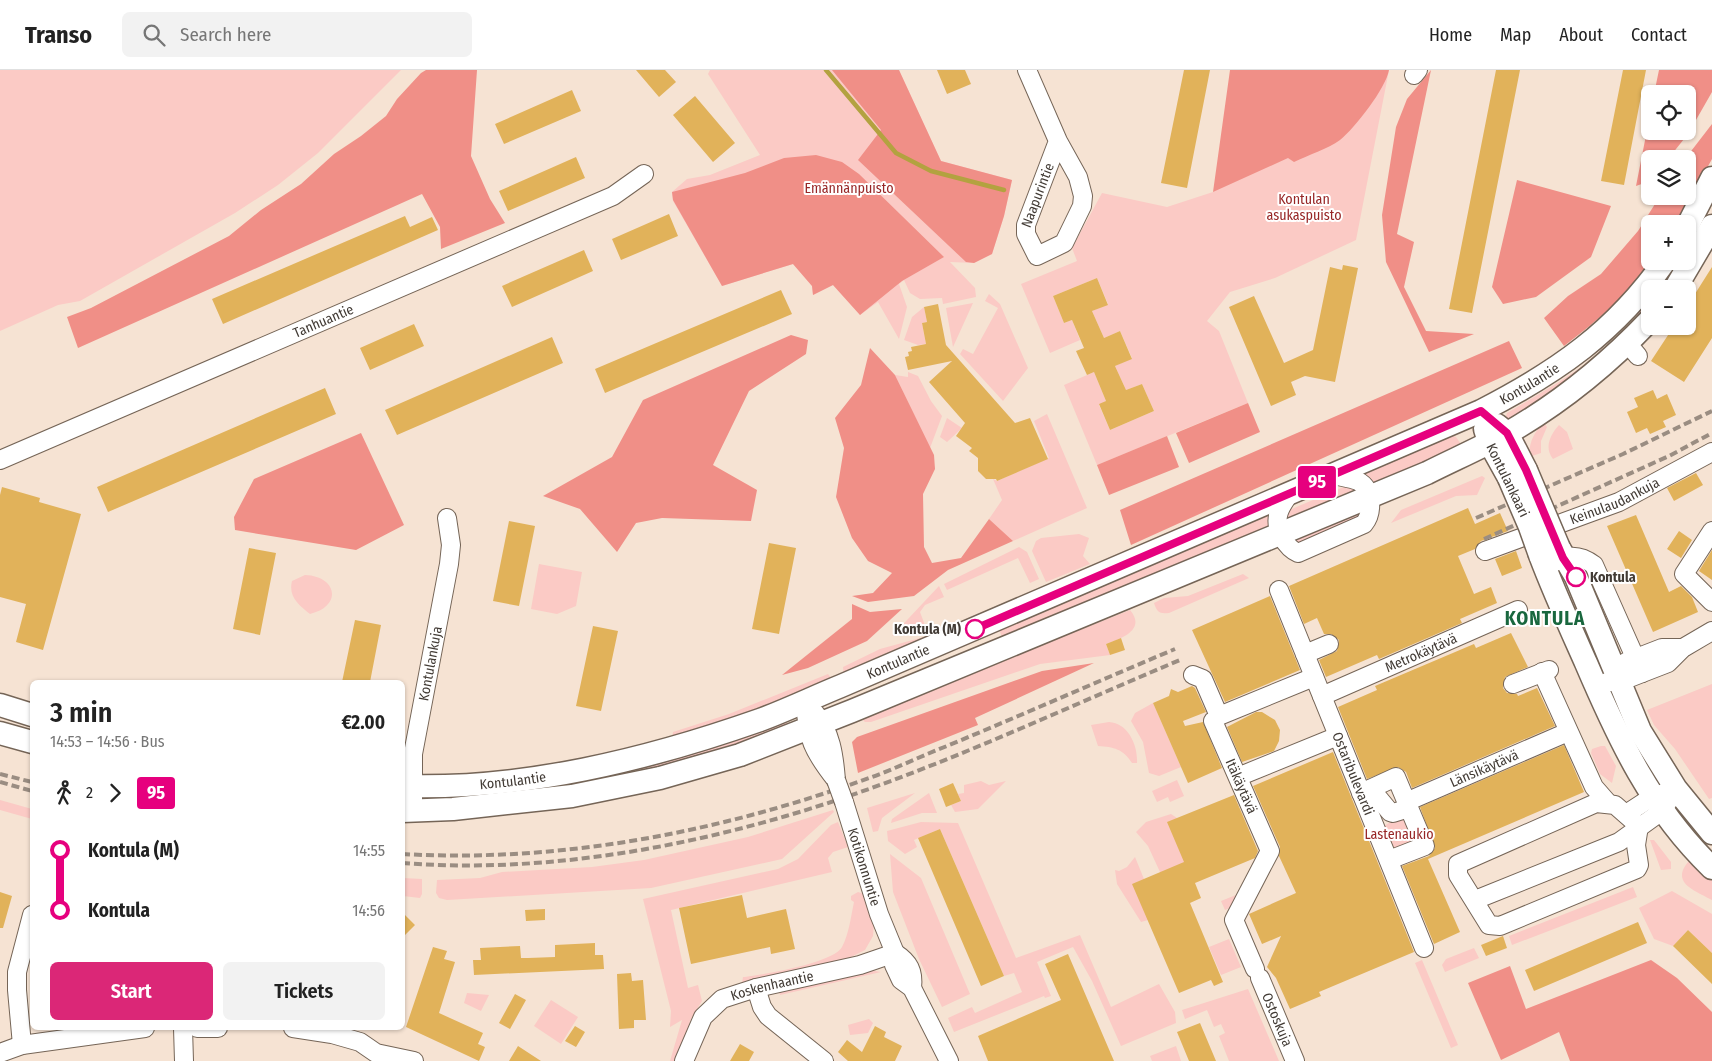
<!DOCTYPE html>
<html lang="en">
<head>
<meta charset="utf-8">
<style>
  body { margin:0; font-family:"Fira Sans Condensed",sans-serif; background:#f2f2f2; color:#222; height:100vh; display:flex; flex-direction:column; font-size:19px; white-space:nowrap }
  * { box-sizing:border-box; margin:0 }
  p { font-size:16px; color:#767676 }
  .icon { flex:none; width:28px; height:28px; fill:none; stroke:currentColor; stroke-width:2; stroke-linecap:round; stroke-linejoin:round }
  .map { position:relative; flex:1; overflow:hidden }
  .panel { position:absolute; left:30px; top:610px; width:375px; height:350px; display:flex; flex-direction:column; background:#fff; border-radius:8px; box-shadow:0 1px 4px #0004 }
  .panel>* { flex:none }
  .badge { padding:0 10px; border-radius:4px; font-size:18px; line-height:32px }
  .buttons { position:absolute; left:1641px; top:15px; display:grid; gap:10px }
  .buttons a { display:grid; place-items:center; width:55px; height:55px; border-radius:8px; background:#fff; box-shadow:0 1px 4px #0004; font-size:25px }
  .map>.badge { position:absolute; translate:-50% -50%; box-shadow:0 0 0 2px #fff }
  .legs { display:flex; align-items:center; gap:8px; height:55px; padding:0 20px; font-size:16px }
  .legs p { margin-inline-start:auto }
  .summary { display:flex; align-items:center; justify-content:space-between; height:85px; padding:0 20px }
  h1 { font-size:28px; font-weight:600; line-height:38px }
  .button { display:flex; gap:10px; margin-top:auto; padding:10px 20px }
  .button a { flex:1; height:58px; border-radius:8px; background:#db2777; color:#fff; font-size:20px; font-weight:600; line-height:58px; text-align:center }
  .button a+a { background:#f2f2f2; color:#222 }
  ul { padding:0 20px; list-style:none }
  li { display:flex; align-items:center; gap:18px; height:60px; font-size:19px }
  li i { display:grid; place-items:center; width:8px; height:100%; margin:0 6px; background:currentColor }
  li i::after { content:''; width:12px; height:12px; margin:-6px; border:4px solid; border-radius:50%; background:#fff }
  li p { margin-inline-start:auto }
  li:first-child i { background:linear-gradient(#0000 50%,currentColor 0) }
  li:last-child i { background:linear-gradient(currentColor 50%,#0000 0) }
  header { display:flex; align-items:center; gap:30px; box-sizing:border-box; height:70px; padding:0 25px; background:#fff; border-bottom:1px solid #e0e0e0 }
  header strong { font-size:24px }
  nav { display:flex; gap:28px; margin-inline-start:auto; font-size:18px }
  .search { width:350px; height:45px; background:#f2f2f2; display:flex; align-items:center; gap:12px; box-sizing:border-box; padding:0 18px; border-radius:8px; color:#767676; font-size:19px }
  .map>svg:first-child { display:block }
</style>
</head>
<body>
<header>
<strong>Transo</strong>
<div class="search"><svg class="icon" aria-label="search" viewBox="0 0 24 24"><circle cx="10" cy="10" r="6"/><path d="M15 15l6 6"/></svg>Search here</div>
<nav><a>Home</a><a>Map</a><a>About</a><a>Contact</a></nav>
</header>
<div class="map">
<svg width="1712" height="991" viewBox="0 0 1712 991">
  <rect width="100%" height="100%" fill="#f6e3d3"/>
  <path fill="#fbcac5" d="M0,0H401L318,83L278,115L235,143L80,231L58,235L0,261Z
    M710,0H899L941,91L1012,110L1004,146L992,184L974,193L950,192L975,218L976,227L943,234L942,228L920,229L910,223L904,210L899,214L907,237L899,269L878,232L860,245L833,215L813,225L812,216L793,194L722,216L673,131L672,122L687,109L710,105L760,85L708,4Z
    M1388,0H1389L1356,170L1275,208L1230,222L1207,251L1219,261L1248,333L1097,395L1064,315L1094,302L1106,331L1099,335L1110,360L1154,341L1142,314L1126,320L1115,296L1132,288L1120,261L1104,268L1092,241L1108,234L1097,208L1053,226L1064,253L1072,250L1080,270L1050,283L1021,214L1077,191L1072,178L1102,123L1167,137L1213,122Z
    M989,224L1000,234L1028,298L1003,331L960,284L963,279L973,284L998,238L985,231Z
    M1650,225V236L1631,257L1530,341L1504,352L1507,343C1559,312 1620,280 1650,225Z
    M973,233L953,277L946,238Z
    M924,237L927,252L922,253L926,274L918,275L904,270L912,247Z
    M908,302L918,306L931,331L942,346L930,378L895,305L908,307Z
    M1047,344L1087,438L1013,471L989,449L1002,430L993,409L997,411L1049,388L1034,351Z
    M947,348L962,358L947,372L940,367Z
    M1544,353L1547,357L1541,371V383L1532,386L1529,384C1530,371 1534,362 1544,353Z
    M1559,355L1567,362L1573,379L1553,389C1544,378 1550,365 1559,355Z
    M1451,365L1456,367L1463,377L1371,419L1356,404Z
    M1482,406L1485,408L1477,425L1456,426L1391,453L1401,440Z
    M1346,416L1352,417L1360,422L1284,454L1287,441Z
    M1274,440L1272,458L1003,570L999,559Z
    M1361,441L1362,445L1296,474L1294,470Z
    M1079,464L1089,468L1083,486L1090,494L1046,512L1032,481L1036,471L1041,468Z
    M1019,477L1027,482L1039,509L1030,513L1018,488L947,520L944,514Z
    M539,494L582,502L576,536L557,544L531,539Z
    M1243,504L1249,508L1169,543C1159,544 1157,542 1154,533L1164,528L1188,526Z
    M305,505C337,506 343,536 310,544C299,535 288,527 292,511Z
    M939,516L944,527L925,535L920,542L926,558L905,566H892Z
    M1130,540C1147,560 1120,569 1106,574L1110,585L1040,594L871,652H865L860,647Z
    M931,565L932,568L844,606L843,597L880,579Z
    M828,604L833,610L745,646L672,668L673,662L729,644Z
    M1712,614V728L1709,729L1675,679L1654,655L1647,640Z
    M1153,633L1181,697L1159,706L1149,703L1143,672L1131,651L1135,643Z
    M785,652L790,654L729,679L630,707L458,732L457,724Z
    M1109,652C1128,653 1138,675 1137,693H1132C1123,679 1114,677 1098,676L1091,655Z
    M1601,676H1605L1616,696L1612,713L1600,704L1591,683L1592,679Z
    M1177,710L1184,726L1170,732L1168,727L1157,732L1152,721Z
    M981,711L989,715L1006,711L978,739L955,742L951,735L961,731L958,724L964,723V715Z
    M915,723L882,748L878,761L873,762L867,738Z
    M929,723L937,743H922L891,753L892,749Z
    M0,730L32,739V749L0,740Z
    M833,740L834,742L782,789L651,818L447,830L439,828L436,823L437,810L480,808L502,802L592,797L644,790L748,767Z
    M1406,742L1419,772L1389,785L1378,760Z
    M1171,744L1177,748L1193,814L1160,802L1148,776L1136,762L1146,752Z
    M838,752L848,777L833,782L828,788L832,802L671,840L688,918L698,915L702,931L691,949L677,991H670L682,950L670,957L671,941L643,829L778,799L798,789L831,755Z
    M921,752L958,753L1016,888L1080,865L1111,937L1159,914L1175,942L1176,953L1121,976L1092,911L1073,877L1037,892L1051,926L1045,928L1044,926L954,962L948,948L972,937L975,943L1022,922L1014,903L1004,906L940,759L914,770L917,777L905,784L888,771L887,761Z
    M1650,770H1654L1671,792V799L1661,800Z
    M890,784L921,808L970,924L942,937L919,889L893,822Z
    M1135,787L1144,809L1148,850L1141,852L1117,814L1115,800L1119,801L1127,797Z
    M1691,789L1712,810V830C1694,820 1668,812 1691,789Z
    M403,808L422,809V824L420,828L403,826Z
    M1633,817L1637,827L1512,875L1509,866Z
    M1672,821L1712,844V883L1688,860L1673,876L1654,869L1639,838Z
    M858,822L864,824L874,853L873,866L865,880L841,892L742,913L743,907C761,905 834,893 842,877C849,864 851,846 854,832L851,830V826Z
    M1236,825L1240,834L1225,840L1221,831Z
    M1229,869L1241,897L1221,905L1209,877Z
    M1474,878L1479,888L1445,902L1442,895L1446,889Z
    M1422,890L1458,975L1451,978L1415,893Z
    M869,900L881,902L780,925L779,921Z
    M1248,919L1279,991H1229L1219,966L1225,963L1221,954L1214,957L1207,940L1185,949L1182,940Z
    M467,923L489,925L481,941L464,933Z
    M551,930L578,947L561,974L534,956Z
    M869,949L873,953L868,963L850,965L848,955Z
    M1176,976L1181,991H1152L1150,986Z"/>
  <path fill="#f08f87" d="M426,0H477L471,86L490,129L505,153L441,179L440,157L422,124L78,278L67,247L91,238L229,166L261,140L301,114L334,84L361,66L386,46L397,29L421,3Z
    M832,0H899L941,91L1012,110L1004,146L992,184L974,193L966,192L858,90L881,60Z
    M1230,0H1389C1386,18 1355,58 1340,70C1328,79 1308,85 1294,92L1288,88L1213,122Z
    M1431,0L1397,164L1414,172L1404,217L1426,261L1474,264L1429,282L1386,192L1382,145L1396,57L1407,29Z
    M1659,0H1712V22L1688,64L1668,89H1650V111L1636,116L1650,45V61H1688V24H1654Z
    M1712,54V89L1676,154H1650V191H1652C1628,225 1597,251 1564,276L1544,248L1568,226L1601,204L1638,161L1660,126H1688V89H1685Z
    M816,85L842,92L859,104L944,187L902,211L860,245L833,215L813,225L812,216L793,194L722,216L673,130L672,122L745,103L784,88Z
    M1517,110L1611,136L1591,187L1536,227L1503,234L1492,217Z
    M791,265L808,270L806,284L749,321L713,395L757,420L751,451L662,448L636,453L617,482L580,439L543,426L612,387L643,330Z
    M1509,271L1522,298L1131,475L1120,440Z
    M870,278L895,305L934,385L935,399L923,424L924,477L932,493L961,488L989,449L1013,471L948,500L914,526L868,532L852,526L873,523L892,503L868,491L852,468L836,427L844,378L835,348L861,315Z
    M1248,333L1260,362L1189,393L1176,363Z
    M361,363L404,455L356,480L235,460L234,447L254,409Z
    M1167,366L1179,397L1109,425L1097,395Z
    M852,534L870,542L902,539L867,571L808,598L782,605L852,549Z
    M1094,593L975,648L978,655L858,703L852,672L857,667L1042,601Z
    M1651,890L1677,908L1712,942V991H1570L1559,962L1501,990L1468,913L1510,896L1526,939Z"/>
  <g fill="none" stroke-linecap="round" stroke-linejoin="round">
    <path stroke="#b3a240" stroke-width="4.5" d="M826,0L896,83L931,101L1004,120"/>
  </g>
  <path fill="#e1b25a" d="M636,0H665L676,12L659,27Z
    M937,0H965L971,14L947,24Z
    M1184,0H1210L1187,118L1161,113Z
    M1496,0H1520L1472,243L1449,239Z
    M1623,0H1646L1624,115L1601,111Z
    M572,20L581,41L504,74L495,54Z
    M695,26L735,73L713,92L673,45Z
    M576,87L585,108L508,141L499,121Z
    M669,144L678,166L621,190L612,169Z
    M405,146L410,157L432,147L438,160L223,254L212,229Z
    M584,180L593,201L512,237L502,216Z
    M1343,195L1358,198L1335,312L1305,306L1291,312L1296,325L1271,336L1229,237L1254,226L1284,293L1313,280L1330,197L1342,200Z
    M1712,197V268L1684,312L1651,291L1674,256H1688V235Z
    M1097,208L1108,235L1092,241L1104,268L1120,261L1132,289L1115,296L1126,320L1142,314L1154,341L1110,360L1099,334L1106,331L1094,302L1087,305L1076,281L1084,278L1072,250L1064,253L1053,226Z
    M781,220L792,244L605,323L595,299Z
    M938,234L946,275L1015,353L1030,348L1048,389L997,411L996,409H986L978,401V388L969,381L972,378L956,366L965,353L929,312L952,291L908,300L905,287L909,286L908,282L912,281L911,277L926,274L922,253L927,252L924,237Z
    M414,254L424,276L370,300L360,278Z
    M552,267L563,293L397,365L385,340Z
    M325,318L336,344L108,442L97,417Z
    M1653,320L1657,329L1667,324L1676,345L1663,351L1666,357L1650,364L1647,358L1636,363L1627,342L1638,337L1634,328Z
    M1696,403L1703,415L1674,431L1667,418Z
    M2,417L40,428L39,432L81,444L43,580L16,572L26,534L0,527V425Z
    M1468,438L1475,454L1500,443L1508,461L1481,471L1475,479L1458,486L1474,524L1491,517L1497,533L1460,549L1462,553L1379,589L1377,585L1326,607L1319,590L1337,581L1339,570L1331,564H1324L1317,548L1304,554L1289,516Z
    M1636,445L1669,522L1681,516L1692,527L1698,542L1653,562L1607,456Z
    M509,451L535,456L519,536L493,531Z
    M1679,461L1692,470L1681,488L1667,479Z
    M769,473L796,478L779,564L752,559Z
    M249,478L276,483L260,565L233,559Z
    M1712,480V510L1699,501Z
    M1516,481L1522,498L1502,506L1495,489Z
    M1270,526L1300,600L1225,632L1192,560Z
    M355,550L381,555L370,612H342Z
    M593,556L618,561L601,641L576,636Z
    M1511,563L1528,597L1505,607L1503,618L1507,623L1517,624L1518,626L1537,618L1555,656L1412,718L1406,702L1398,697L1367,709L1338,637L1377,620L1375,616L1474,574L1476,578Z
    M1121,568L1125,580L1110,585L1106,574Z
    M1192,616L1195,618L1206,642L1183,651L1185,656L1203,652L1222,698L1188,713L1153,633L1169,626L1171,619L1178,622Z
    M1256,642H1262L1275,650L1280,660L1279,671L1274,681L1242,692L1227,657Z
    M1564,675L1584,722L1428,789L1460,862L1434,874L1402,796L1429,786L1435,778L1420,737Z
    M1333,682L1414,882L1319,922L1321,926L1290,939L1276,908L1267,897L1281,866L1262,874L1249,844L1296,823L1279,786L1280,777L1253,716Z
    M953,713L961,731L946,737L939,719Z
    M1234,725L1258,781L1255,788L1195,813L1201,828L1190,833L1223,912L1214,916L1211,910L1179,923L1132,814L1184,792L1167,752Z
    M940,759L1004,906L981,916L918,768Z
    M0,822L12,826L3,858H0Z
    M742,825L747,848L786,839L795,879L771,884L770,877L691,894L679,838Z
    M545,839V850L526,851L525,840Z
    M402,842L415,855L402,868Z
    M1638,852L1647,873L1534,921L1525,900Z
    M1688,860L1712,883V914L1673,876Z
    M1503,866L1507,878L1486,886L1481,875Z
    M595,873V885H603L604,899L474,905L473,890H481L480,878L520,876L521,888H528L555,887V875Z
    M433,877L447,881L444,889L455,892L439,943L483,963L478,974L485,977L479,991L406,957Z
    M1068,884L1114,991H988L978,966L1061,930L1045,894Z
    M631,903L632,911L643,910L646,950H634V958L619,959L617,904Z
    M515,924L526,930L510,959L499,953Z
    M1200,953L1216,991H1189L1177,962Z
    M575,956L585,962L576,977L565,971Z
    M875,956L886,962L884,967L902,976L895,991H848L838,982L847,970L862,982Z
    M740,974L754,982L749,991H730Z
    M518,976L541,991H509Z"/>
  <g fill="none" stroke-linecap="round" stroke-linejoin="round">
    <defs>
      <g id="minor">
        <path id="s1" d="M1027,0L1058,71L1078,107L1083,126L1082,136L1064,173L1037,186L1026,164V155L1058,71"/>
        <path d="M1414,5L1418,0"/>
        <path d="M1627,273L1638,286"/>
        <path id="s2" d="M0,390L613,126L644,104"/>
        <path d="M1289,424C1285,431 1279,438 1278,446C1275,459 1286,478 1298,483L1364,454C1373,443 1373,419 1358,411C1350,408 1341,407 1334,405"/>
        <path d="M1712,461L1684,504L1712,532"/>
        <path id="s3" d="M1485,481L1619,432L1712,382"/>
        <path d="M1555,492C1569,484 1581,485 1594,495L1642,603"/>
        <path id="s4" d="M1279,520L1424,878"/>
        <path d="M1305,584L1329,574"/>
        <path d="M1626,592L1662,578H1683"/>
        <path d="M1542,602L1594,717L1608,733"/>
        <path d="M1193,605L1203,609L1219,646L1314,607"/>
        <path d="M1607,612H1619L1668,593L1683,578L1712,561"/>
        <path d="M1513,614L1549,600"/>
        <path id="s5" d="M1322,626L1518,540"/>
        <path d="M805,631C807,668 813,681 836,710"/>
        <path d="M815,643C831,662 834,685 836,710"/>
        <path id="s6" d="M1213,651L1270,781L1234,850L1255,899"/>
        <path d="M1245,704L1338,666"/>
        <path d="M1371,719L1390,742L1393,743L1409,738"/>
        <path d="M1361,723L1396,707L1425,776L1389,790"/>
        <path id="s7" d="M844,732L879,844L895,883L894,895L901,910L912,918L949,991"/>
        <path id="s8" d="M1406,732L1561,665"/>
        <path d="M1596,733L1615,735L1639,756L1636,775L1639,795L1637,799L1500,856L1489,855L1458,805V794Z"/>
        <path id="s9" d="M413,741V684L449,494L451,475L447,448"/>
        <path d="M1626,744L1652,727L1664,723"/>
        <path d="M1475,830L1619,772L1662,741L1676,719"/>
        <path d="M895,883C909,892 914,901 912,918"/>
        <path id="s10" d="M1260,908L1295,991"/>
        <path d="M756,918L762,937L768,946L824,991"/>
        <path d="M183,958L184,991"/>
        <path d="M197,958H218"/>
        <path d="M293,958L332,964L360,972L376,983L414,991"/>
        <path d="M22,975L17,920V902L32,845"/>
        <path d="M0,983L22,975L145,958"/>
        <path id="s11" d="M684,991L703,947L722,929L756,918L860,895L895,883"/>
      </g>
      <g id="major">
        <path d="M1688,155L1712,108"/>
        <path d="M1675,219L1712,156"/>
        <path d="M1497,355L1507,363L1526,400"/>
        <path d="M1485,359L1489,372L1509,408"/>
        <path d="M1559,478L1576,507L1640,661L1676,719L1712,763"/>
        <path d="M1540,485C1554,522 1570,557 1586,593C1619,670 1651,739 1712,798"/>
        <path d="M0,635L32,645"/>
        <path d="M0,663L32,672"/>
        <path id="s12" d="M402,716C524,720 646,690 760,650C787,640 814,627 841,616L1481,341C1557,302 1615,262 1665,191"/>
        <path d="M402,741L453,739L572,726L660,708L740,685L852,641L1427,403C1453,390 1480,378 1506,364C1559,334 1608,294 1650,250"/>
      </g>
    </defs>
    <use href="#minor" stroke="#756557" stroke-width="20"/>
    <use href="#major" stroke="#756557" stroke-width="25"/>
    <use href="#minor" stroke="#fff" stroke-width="18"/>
    <use href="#major" stroke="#fff" stroke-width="22"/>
    <path stroke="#9a8d82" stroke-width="4" stroke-dasharray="8 4" stroke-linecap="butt" d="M1476,448L1623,384L1712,341
      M1484,469L1669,386L1712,363
      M0,704L32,712
      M0,712L32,721
      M402,784C561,793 720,762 869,708C895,699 921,686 947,676C1024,644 1099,611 1175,579
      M402,793C531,803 663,782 786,746C920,707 1051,644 1180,590"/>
    <defs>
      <path id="minor-bridge" d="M836,710L844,732"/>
      <path id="major-bridge" d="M1526,400L1559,478
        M1509,408L1530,457L1540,485"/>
    </defs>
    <use href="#minor-bridge" stroke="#756557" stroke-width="20" stroke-linecap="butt"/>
    <use href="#major-bridge" stroke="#756557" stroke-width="25" stroke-linecap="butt"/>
    <use href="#minor-bridge" stroke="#fff" stroke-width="18"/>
    <use href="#major-bridge" stroke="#fff" stroke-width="22"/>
  </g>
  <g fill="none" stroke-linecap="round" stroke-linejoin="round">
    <defs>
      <path id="line-1" d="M975,559L1481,341L1507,363L1526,400L1563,488L1576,507"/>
    </defs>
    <use href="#line-1" stroke="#fff" stroke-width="11"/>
    <use href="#line-1" stroke="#e6007e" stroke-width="8"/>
  </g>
  <g fill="#fff" stroke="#e6007e" stroke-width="2.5">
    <circle cx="1576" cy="507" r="9"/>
    <circle cx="975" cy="559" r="9"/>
  </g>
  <g text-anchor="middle" stroke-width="4" stroke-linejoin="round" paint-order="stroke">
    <g font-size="14" fill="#972626" stroke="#fff">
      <text x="849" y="123">Emännänpuisto</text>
      <text x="1304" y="134">Kontulan<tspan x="1304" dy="16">asukaspuisto</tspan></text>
      <text x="1399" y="769">Lastenaukio</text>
    </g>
    <g font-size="14" fill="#423b35" stroke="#fff">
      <text dy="5" stroke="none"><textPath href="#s1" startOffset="285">Naapurintie</textPath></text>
      <text dy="5" stroke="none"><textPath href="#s2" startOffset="352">Tanhuantie</textPath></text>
      <text dy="5" stroke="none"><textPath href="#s12" startOffset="1206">Kontulantie</textPath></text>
      <text transform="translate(1508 410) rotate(64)" y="5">Kontulankaari</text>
      <text dy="5" stroke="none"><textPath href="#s3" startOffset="139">Keinulaudankuja</textPath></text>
      <text dy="5" stroke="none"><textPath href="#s5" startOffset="108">Metrokäytävä</textPath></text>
      <text dy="5" stroke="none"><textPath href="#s12" startOffset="516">Kontulantie</textPath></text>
      <text dy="5" stroke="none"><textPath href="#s9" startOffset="149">Kontulankuja</textPath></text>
      <text dy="5" stroke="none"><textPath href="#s8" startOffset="85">Länsikäytävä</textPath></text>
      <text dy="5" stroke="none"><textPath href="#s4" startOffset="198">Ostaribulevardi</textPath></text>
      <text dy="5" stroke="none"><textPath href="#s12" startOffset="111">Kontulantie</textPath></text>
      <text dy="5" stroke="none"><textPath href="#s6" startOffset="71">Itäkäytävä</textPath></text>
      <text dy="5" stroke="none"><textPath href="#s7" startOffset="68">Kotikonnuntie</textPath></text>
      <text dy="5" stroke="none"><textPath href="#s11" startOffset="126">Koskenhaantie</textPath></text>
      <text dy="5" stroke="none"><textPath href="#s10" startOffset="45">Ostoskuja</textPath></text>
    </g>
    <g font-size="14" font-weight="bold" fill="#423b35" stroke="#fff" text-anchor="start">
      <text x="1590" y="512">Kontula</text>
      <text x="961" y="564" text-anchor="end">Kontula (M)</text>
    </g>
    <g font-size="19" font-weight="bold" letter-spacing="1" fill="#19673e" stroke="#fff">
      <text x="1545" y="555">KONTULA</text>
    </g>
  </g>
</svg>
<div class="buttons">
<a><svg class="icon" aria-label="locate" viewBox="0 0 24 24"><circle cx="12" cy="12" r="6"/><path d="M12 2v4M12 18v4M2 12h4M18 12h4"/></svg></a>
<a><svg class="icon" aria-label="layers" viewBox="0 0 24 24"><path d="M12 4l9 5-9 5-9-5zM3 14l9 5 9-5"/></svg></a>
<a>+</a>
<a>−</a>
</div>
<b class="badge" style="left:1317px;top:412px;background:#e6007e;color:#fff">95</b>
<section class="panel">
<div class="summary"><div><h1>3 min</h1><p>14:53 – 14:56 · Bus</p></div><b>€2.00</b></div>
<div class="legs"><svg class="icon" aria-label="walk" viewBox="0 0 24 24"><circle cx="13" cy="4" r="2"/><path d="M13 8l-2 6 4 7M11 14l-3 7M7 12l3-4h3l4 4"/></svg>2<svg class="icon" aria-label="forward" viewBox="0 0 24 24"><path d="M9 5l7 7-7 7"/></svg><b class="badge" style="background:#e6007e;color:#fff">95</b></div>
<ul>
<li><i style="color:#e6007e"></i><b>Kontula (M)</b><p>14:55</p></li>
<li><i style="color:#e6007e"></i><b>Kontula</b><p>14:56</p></li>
</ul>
<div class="button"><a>Start</a><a>Tickets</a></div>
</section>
</div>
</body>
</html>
